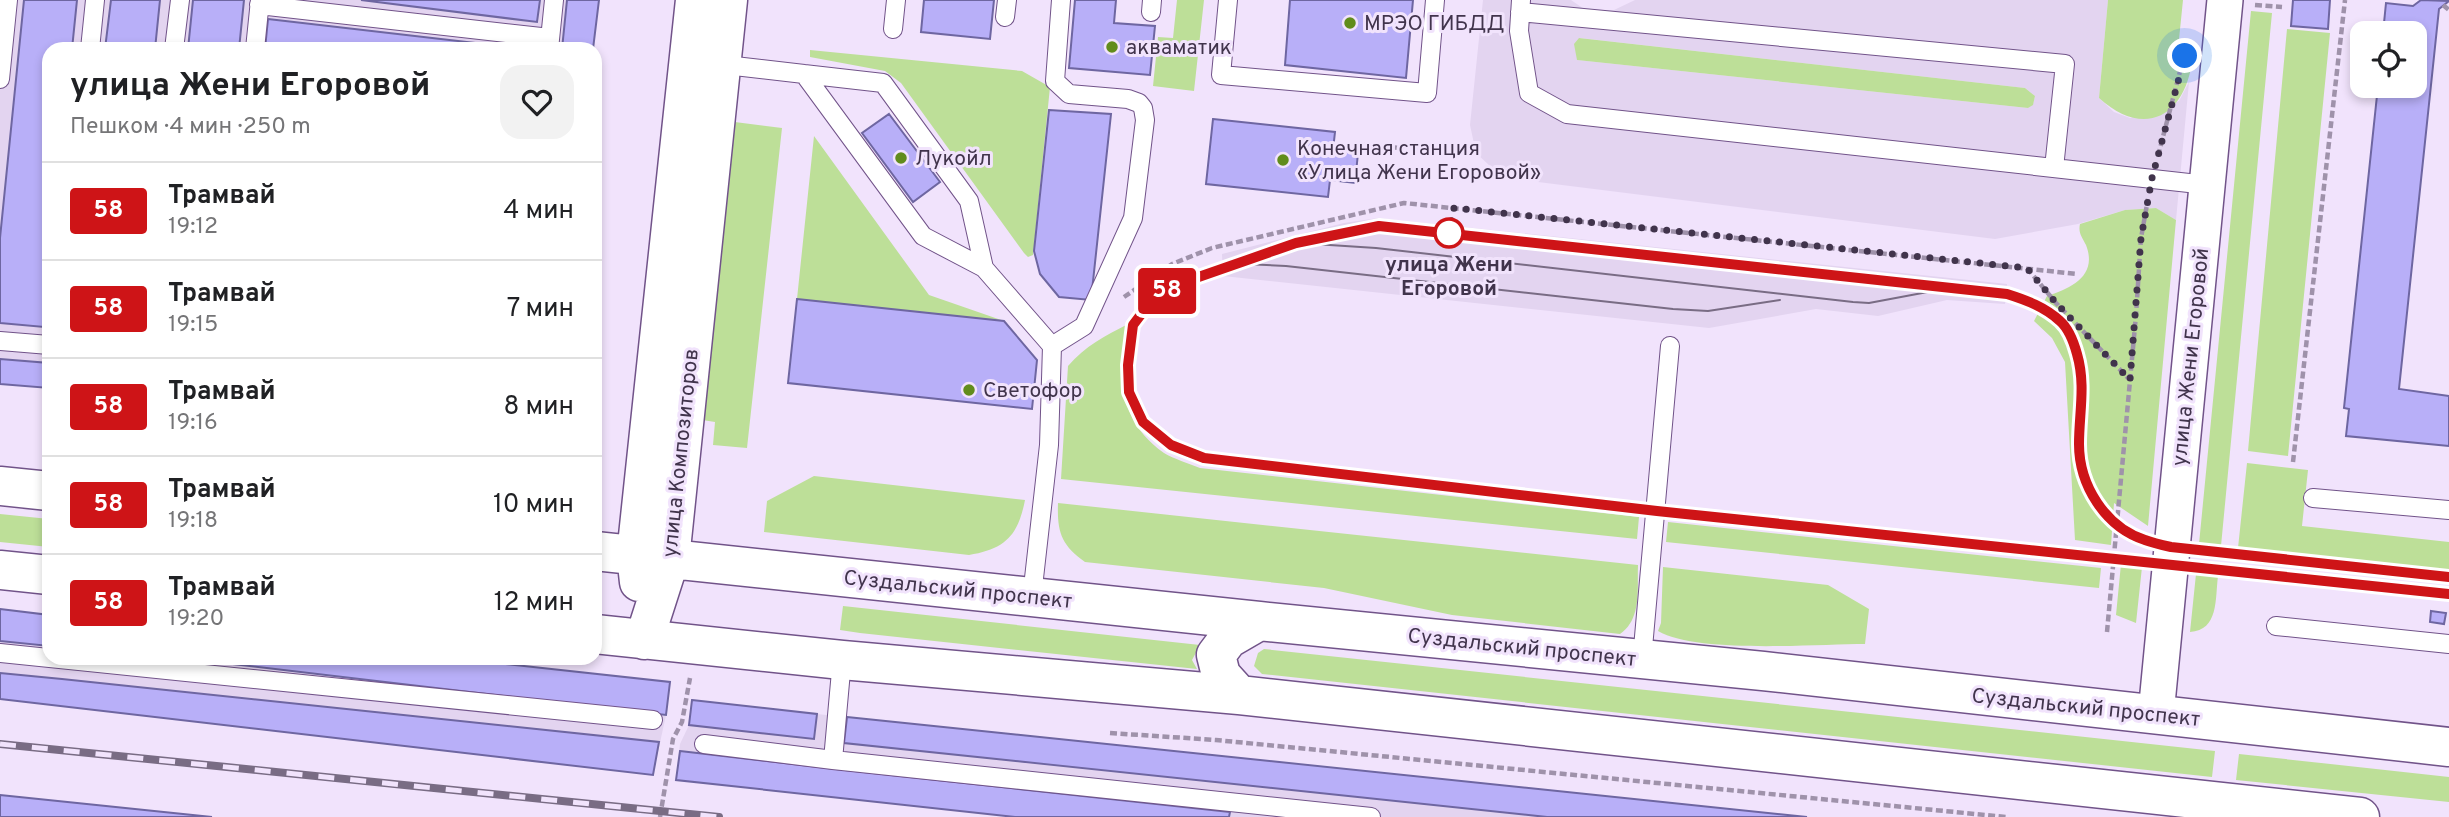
<!DOCTYPE html>
<html lang="ru">
<head>
<meta charset="utf-8">
<style>
  body { margin:0; font-family:Overpass,sans-serif; background:#f2f2f2; color:#202124; height:100vh; display:flex; flex-direction:column; font-size:26px; white-space:nowrap }
  * { box-sizing:border-box; margin:0 }
  p { font-size:23px; color:#757577 }
  .icon { flex:none; width:38px; height:38px; fill:none; stroke:currentColor; stroke-width:2; stroke-linecap:round; stroke-linejoin:round }
  .map { position:relative; flex:1; overflow:hidden }
  .side { position:absolute; left:42px; top:42px; width:560px; height:623px; display:flex; flex-direction:column; background:#fff; border-radius:21px; box-shadow:0 4px 10px #0003 }
  .side>* { flex:none }
  .badge { padding:0 14px; border-radius:5px; font-size:24px; line-height:46px }
  .buttons { position:absolute; left:2350px; top:21px; display:grid; gap:14px }
  .buttons a { display:grid; place-items:center; width:77px; height:77px; border-radius:14px; background:#fff; box-shadow:0 4px 10px #0003; font-size:35px }
  .you { position:absolute; width:35px; height:35px; margin:-18px; border:5px solid #fff; border-radius:50%; background:#1a73e8; box-shadow:0 0 0 10px #1a73e833 }
  .map>.badge { position:absolute; translate:-50% -50%; box-shadow:0 0 0 4px #fff }
  .round { display:grid; place-items:center; flex:none; width:74px; height:74px; border-radius:21px; background:#f2f2f2 }
  .headline { display:flex; align-items:center; justify-content:space-between; height:119px; padding:0 28px }
  h1 { font-size:33px; font-weight:700; line-height:52px }
  ul { padding:0; list-style:none }
  li { display:flex; align-items:center; gap:21px; height:98px; padding:0 28px; border-top:2px solid #e0e0e0 }
  li div { flex:1 }
  li b { display:block; font-size:26px }
  li em { font-style:normal }
  li .badge { min-width:77px; font-weight:700; text-align:center }
  .map>svg:first-child { display:block }
</style>
</head>
<body>
<div class="map">
<svg width="2449" height="817" viewBox="0 0 2449 817">
  <rect width="100%" height="100%" fill="#f1e3fc"/>
  <path fill="#e3d4f0" fill-rule="evenodd" d="M0,0H599L593,49H49V388L0,384Z
    M1483,0H1571L1587,11L1614,10L1635,0H2108L2099,98L2114,112L2130,118L2179,101L2189,82L2176,220L2156,208L2125,210L2078,224L1995,239L1515,179L1490,166L1476,153L1470,125ZM1580,38L2025,88L2035,96L2033,104L2028,108L1577,60Z
    M1378,218L2007,284L2005,304L1947,300L1878,316L1816,309L1709,328L1223,276L1222,254L1344,223Z
    M0,609L49,615V658H451L670,682L666,715L653,775L0,699Z
    M692,700L817,714L1807,817H1015L676,780L680,744L689,725Z"/>
  <path fill="#bddf98" d="M1177,0H1204L1194,91L1153,86L1158,37L1173,38Z
    M2108,0H2183L2177,59L2192,62C2184,118 2143,138 2099,98Z
    M2251,11L2272,13L2221,546L2199,544Z
    M2287,29L2330,33L2288,456L2248,451Z
    M1579,38L2025,88L2035,96L2033,105L2028,108L1577,60L1574,44Z
    M810,50L1022,71L1050,87L1033,255L1028,257L1024,253L901,83L885,71L810,57Z
    M727,121L782,128L747,448L713,445L715,422L696,419Z
    M814,136L929,295L1004,321L797,299Z
    M2156,208L2176,220L2148,526L2114,503L2111,545L2075,540L2065,362L2052,338L2034,321L2047,296C2071,288 2098,276 2086,245C2082,237 2078,233 2080,224L2125,210Z
    M1128,324C1119,376 1117,420 1164,453C1174,459 1188,463 1200,468L1639,517L1637,539L1061,479L1068,366C1085,346 1105,336 1128,324Z
    M2247,463L2308,470L2302,526L2449,542V570L2238,548Z
    M814,476L1025,500C1018,536 1005,549 969,555L764,532L767,501Z
    M1058,503L1638,565C1637,588 1642,619 1620,634L1452,615L1324,588L1085,562C1061,545 1057,532 1058,503Z
    M0,514L49,519V547L0,542Z
    M1668,522L2101,568L2099,588L1666,542Z
    M2121,564L2142,567L2136,623L2116,615Z
    M1663,567L1828,585L1869,609L1865,644C1815,644 1698,654 1658,631L1661,623Z
    M2196,574L2218,576C2215,599 2219,630 2190,632Z
    M843,606L1200,645L1192,660L1197,669L860,633L840,630Z
    M1264,649L2215,751L2212,777L1262,674L1254,666L1258,653Z
    M2239,754L2449,777V802L2236,780Z"/>
  <path fill="#b8aff8" stroke="#6e66a1" stroke-width="2" d="M24,0H77L72,49H49V282L44,327L0,323V238Z
    M111,0H160L155,49H105Z
    M193,0H244L239,49H188Z
    M361,0H540L537,22Z
    M567,0H599L593,49H562Z
    M924,0H994L990,39L921,32Z
    M1075,0H1116L1114,23L1155,26L1150,75L1069,68Z
    M1290,0H1413L1406,78L1285,65Z
    M2293,0H2330L2328,29L2291,26Z
    M2421,0L2449,1L2439,9L2399,389L2449,396V446L2346,436L2349,409L2344,408L2378,86H2415V33H2383L2386,3L2413,6Z
    M268,19L527,49H265Z
    M1049,110L1111,114L1091,300L1059,297L1040,274L1034,251Z
    M889,114L940,182L913,202L862,133Z
    M1213,119L1335,132L1333,150L1358,153L1355,183L1330,180L1328,197L1206,184Z
    M797,299L1004,321L1037,360L1032,409L788,383Z
    M0,359L49,363V388L0,384Z
    M0,609L49,615V646L0,641Z
    M2431,611L2446,613L2444,624L2430,622Z
    M181,658H451L670,682L666,715Z
    M0,673L62,679L659,742L653,775L0,699Z
    M692,700L817,714L814,739L689,725Z
    M847,717L1807,817H1547L844,743Z
    M680,751L836,769L1230,812L1229,817H1015L676,780Z
    M0,795L212,817H0Z"/>
  <g fill="none" stroke-linecap="round" stroke-linejoin="round">
    <defs>
      <path id="lane" d="M1228,0L1221,75L1427,93L1435,0
        M1521,0L1519,31L1529,93L1567,114L2207,185
        M259,5L550,38
        M1151,12L1152,0
        M1520,12L2065,64L2054,168
        M1005,17L1007,0
        M893,29L896,0
        M90,49L95,0
        M174,49L180,0
        M255,49L260,0
        M549,49L554,0
        M717,64L804,74
        M804,74L883,83L969,201L984,268L923,236Z
        M0,79L8,0
        M984,268L1052,346L1049,445L1032,596
        M0,341L49,345
        M1052,346L1084,326L1133,218L1145,120L1143,108L1139,103L1128,99L1069,94L1055,81L1061,0
        M2313,498L2449,510
        M2276,626L2449,644
        M0,653L653,720
        M1642,659L1670,346
        M704,744L833,760L1371,817
        M833,760L842,660"/>
      <path id="street" d="M2156,714L2225,0"/>
      <path id="secondary" d="M0,486L49,491
        M595,551L1259,621L1763,671L2449,747
        M0,570L49,575
        M639,582L636,555L695,0
        M595,634L842,660L1239,695L2360,817
        M644,640L670,559L728,0
        M1239,695L1221,675L1216,655L1228,639L1259,621"/>
    </defs>
    <use href="#lane" stroke="#715389" stroke-width="20"/>
    <use href="#street" stroke="#715389" stroke-width="38"/>
    <use href="#secondary" stroke="#715389" stroke-width="41"/>
    <path stroke="#9f92aa" stroke-width="4.5" stroke-dasharray="7 3.5" stroke-linecap="butt" d="M2255,5L2282,7
      M2443,5L2449,10
      M1359,144L1459,154
      M2158,156L2184,56
      M2027,268L2056,303L2129,379
      M1124,297L1172,264L1212,248L1404,203L2077,274
      M2293,462L2345,0
      M2107,632L2136,315L2141,238L2148,199
      M1110,733L1216,740L2006,817
      M660,817L673,739L682,722L690,678"/>
    <use href="#lane" stroke="#fff" stroke-width="18"/>
    <use href="#street" stroke="#fff" stroke-width="35"/>
    <use href="#secondary" stroke="#fff" stroke-width="38"/>
    <path stroke="#796c84" stroke-width="2" d="M1314,244L1376,248L1853,302L1869,303L1933,291
      M1244,264L1286,266L1673,309L1708,311L1780,300
      M2449,577L2171,547C2161,544 2149,543 2140,538C2104,520 2079,486 2079,444C2079,413 2086,385 2077,354C2074,343 2068,328 2060,321C2045,307 2026,300 2007,294L1379,226C1319,236 1271,251 1214,271C1197,277 1169,285 1155,296C1130,317 1127,350 1128,379C1130,424 1168,444 1204,458L1657,511L2449,594"/>
    <defs>
      <path id="rail" d="M0,744L719,817"/>
    </defs>
    <use href="#rail" stroke="#796c84" stroke-width="8"/>
    <use href="#rail" stroke="#f1e3fc" stroke-width="5" stroke-dasharray="16" stroke-linecap="butt"/>
  </g>
  <g fill="none" stroke-linecap="round" stroke-linejoin="round">
    <defs>
      <path id="line" d="M2449,577L2171,547C2162,545 2153,543 2145,540C2105,527 2079,485 2079,444C2079,413 2086,385 2077,354C2074,343 2068,328 2060,321C2045,307 2026,300 2007,294L1379,226L1296,243L1190,280L1155,296L1133,325L1128,365L1129,392L1143,422L1171,445L1204,458L1657,511L2449,594"/>
    </defs>
    <use href="#line" stroke="#fff" stroke-width="16"/>
    <use href="#line" stroke="#ce1417" stroke-width="10"/>
    <path stroke="#41344c" stroke-width="7" stroke-dasharray="0 12.6" d="M1449,233L1454,208L2027,268L2056,303L2130,380L2141,238L2152,178L2185,56"/>
  </g>
  <g fill="#618c1c" stroke="#f1e3fc" stroke-width="2.5">
    <circle cx="1350" cy="23" r="7"/>
    <circle cx="1112" cy="47" r="7"/>
    <circle cx="901" cy="158" r="7"/>
    <circle cx="1283" cy="160" r="7"/>
    <circle cx="969" cy="390" r="7"/>
  </g>
  <circle fill="#fff" stroke="#ce1417" stroke-width="3.5" cx="1449" cy="233" r="14"/>
  <g text-anchor="middle" stroke-width="6" stroke-linejoin="round" paint-order="stroke">
    <g font-size="21" fill="#41344c" stroke="#f1e3fc" text-anchor="start">
      <text x="1364" y="30">МРЭО ГИБДД</text>
      <text x="1126" y="54">акваматик</text>
      <text x="1297" y="155">Конечная станция<tspan x="1297" dy="24">«Улица Жени Егоровой»</tspan></text>
      <text x="915" y="165">Лукойл</text>
      <text x="983" y="397">Светофор</text>
    </g>
    <g font-size="21" font-weight="bold" fill="#41344c" stroke="#f1e3fc">
      <text x="1449" y="271">улица Жени<tspan x="1449" dy="24">Егоровой</tspan></text>
    </g>
    <g font-size="21" fill="#41344c" stroke="#f1e3fc">
      <text transform="translate(2190 357) rotate(-84)" y="7">улица Жени Егоровой</text>
      <text transform="translate(680 453) rotate(-84)" y="7">улица Композиторов</text>
      <text transform="translate(958 589) rotate(6)" y="7">Суздальский проспект</text>
      <text transform="translate(1522 647) rotate(6)" y="7">Суздальский проспект</text>
      <text transform="translate(2086 707) rotate(6)" y="7">Суздальский проспект</text>
    </g>
  </g>
</svg>
<div class="buttons">
<a><svg class="icon" aria-label="locate" viewBox="0 0 24 24"><circle cx="12" cy="12" r="6"/><path d="M12 2v4M12 18v4M2 12h4M18 12h4"/></svg></a>
</div>
<div class="you" style="left:2185px;top:56px"></div>
<b class="badge" style="left:1167px;top:291px;background:#ce1417;color:#fff">58</b>
<section class="side">
<div class="headline"><div><h1>улица Жени Егоровой</h1><p>Пешком · 4 мин · 250 m</p></div><a class="round"><svg class="icon" aria-label="heart" viewBox="0 0 24 24"><path d="M12 20l-8-8c-3-5 5-10 8-4 3-6 11-1 8 4z"/></svg></a></div>
<ul>
<li><span class="badge" style="background:#ce1417;color:#fff">58</span><div><b>Трамвай</b><p>19:12</p></div><em>4 мин</em></li>
<li><span class="badge" style="background:#ce1417;color:#fff">58</span><div><b>Трамвай</b><p>19:15</p></div><em>7 мин</em></li>
<li><span class="badge" style="background:#ce1417;color:#fff">58</span><div><b>Трамвай</b><p>19:16</p></div><em>8 мин</em></li>
<li><span class="badge" style="background:#ce1417;color:#fff">58</span><div><b>Трамвай</b><p>19:18</p></div><em>10 мин</em></li>
<li><span class="badge" style="background:#ce1417;color:#fff">58</span><div><b>Трамвай</b><p>19:20</p></div><em>12 мин</em></li>
</ul>
</section>
</div>
</body>
</html>
